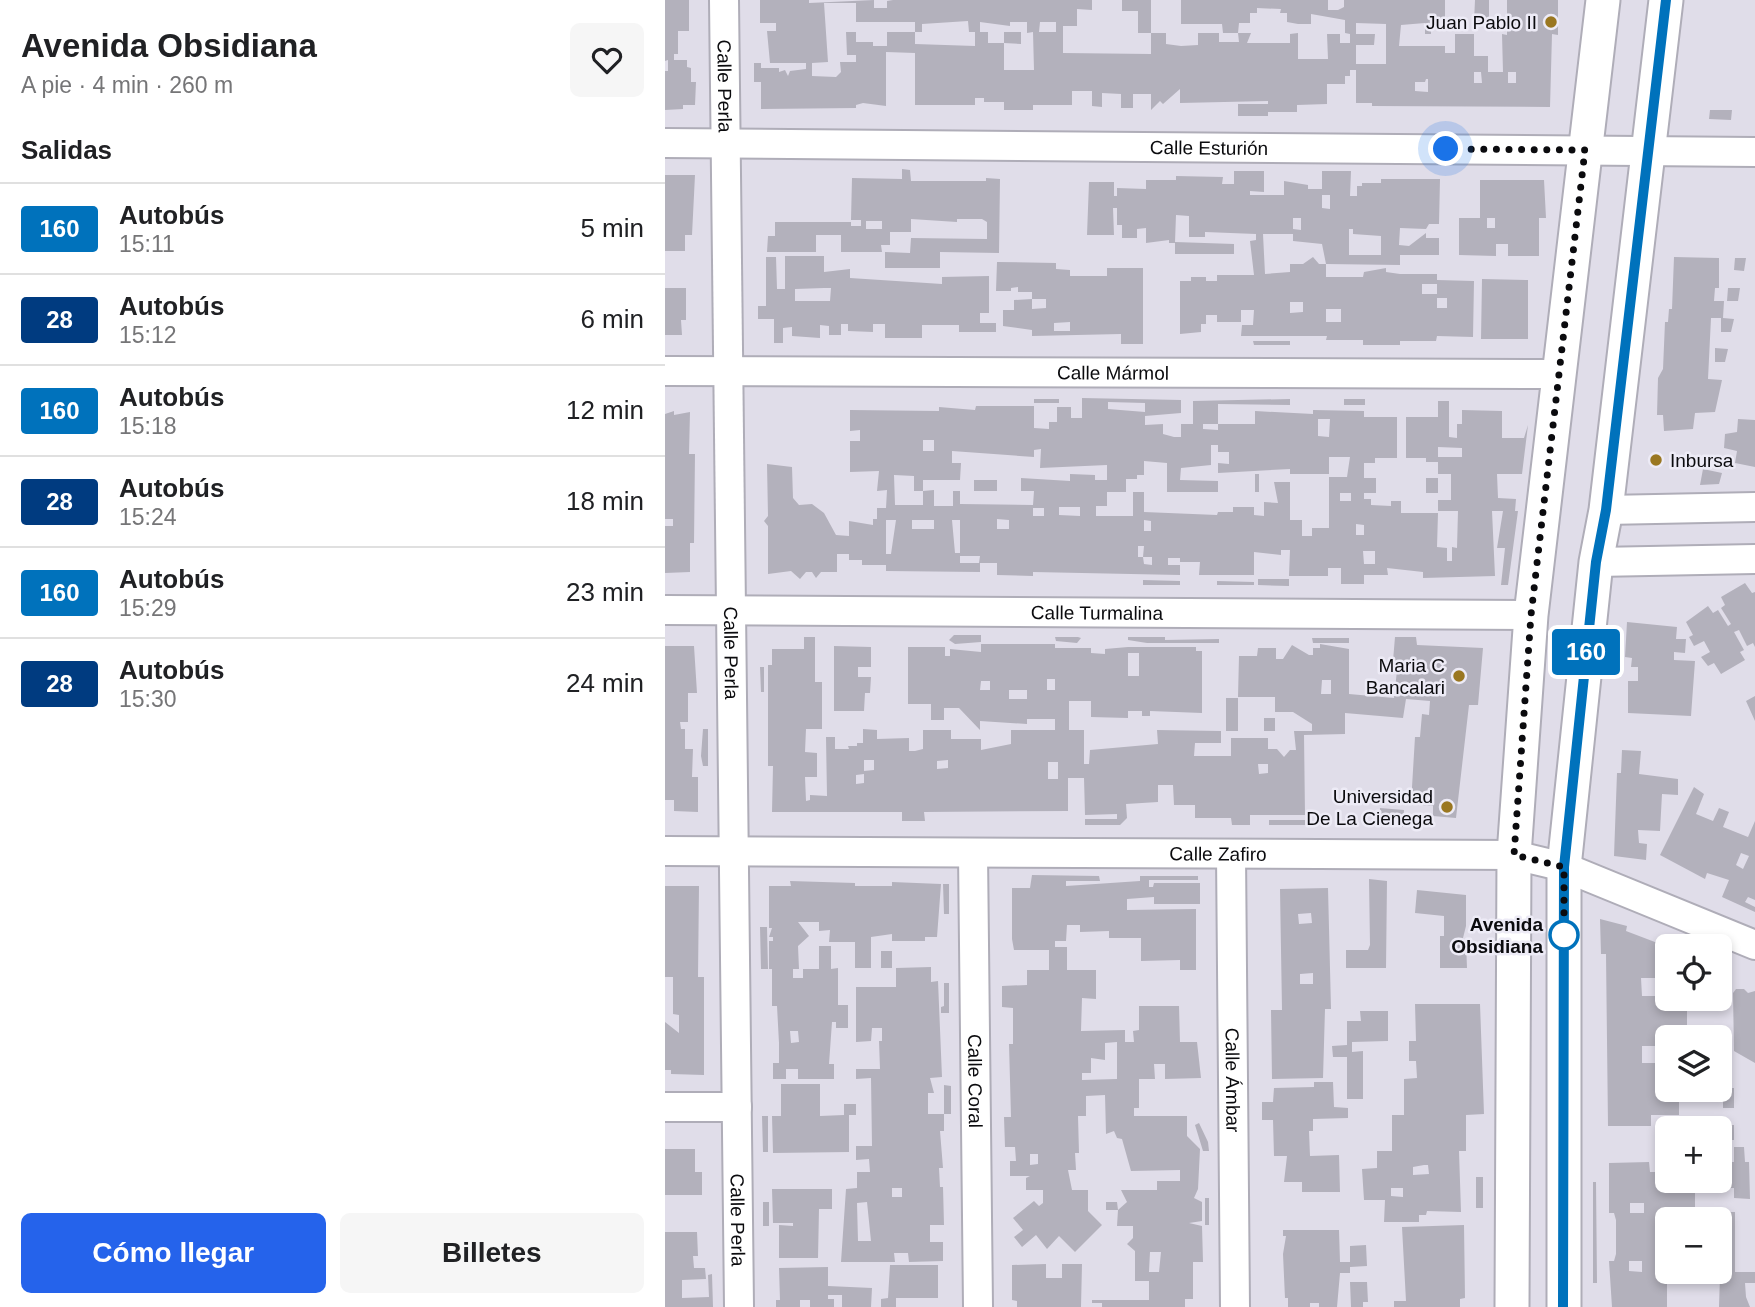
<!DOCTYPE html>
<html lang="es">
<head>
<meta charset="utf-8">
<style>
  body { margin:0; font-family:Helvetica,sans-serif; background:#f6f6f6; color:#202124; height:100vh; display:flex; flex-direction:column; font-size:26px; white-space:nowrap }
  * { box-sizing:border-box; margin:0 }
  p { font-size:23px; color:#757577 }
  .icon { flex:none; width:38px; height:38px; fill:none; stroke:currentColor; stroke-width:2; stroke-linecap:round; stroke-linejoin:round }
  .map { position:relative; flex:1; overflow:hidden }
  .drawer { display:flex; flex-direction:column; background:#fff; width:665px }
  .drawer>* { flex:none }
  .badge { padding:0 14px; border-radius:5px; font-size:24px; line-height:46px }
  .controls { position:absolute; left:990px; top:934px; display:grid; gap:14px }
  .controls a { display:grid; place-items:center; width:77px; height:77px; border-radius:10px; background:#fff; box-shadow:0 4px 10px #0003; font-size:35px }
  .you { position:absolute; width:35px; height:35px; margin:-18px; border:5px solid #fff; border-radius:50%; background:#1a73e8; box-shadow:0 0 0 10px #1a73e833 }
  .map>.badge { position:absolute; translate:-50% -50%; box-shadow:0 0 0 4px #fff }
  h2 { padding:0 21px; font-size:26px; line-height:63px }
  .round { display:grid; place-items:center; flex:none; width:74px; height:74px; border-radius:10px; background:#f6f6f6 }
  .head { display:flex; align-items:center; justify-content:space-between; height:119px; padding:0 21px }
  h1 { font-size:33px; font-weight:600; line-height:52px }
  .action { display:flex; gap:14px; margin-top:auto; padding:14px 21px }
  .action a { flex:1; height:80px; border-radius:10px; background:#2563eb; color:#fff; font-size:28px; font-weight:600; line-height:80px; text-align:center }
  .action a+a { background:#f6f6f6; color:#202124 }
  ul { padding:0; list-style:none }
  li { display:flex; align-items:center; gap:21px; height:91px; padding:0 21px; border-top:2px solid #e0e0e0 }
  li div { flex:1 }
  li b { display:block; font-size:26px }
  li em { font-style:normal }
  li .badge { min-width:77px; font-weight:700; text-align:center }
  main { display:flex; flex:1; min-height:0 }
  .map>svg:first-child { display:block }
</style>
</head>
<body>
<main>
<section class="drawer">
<div class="head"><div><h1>Avenida Obsidiana</h1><p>A pie · 4 min · 260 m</p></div><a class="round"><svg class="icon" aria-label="heart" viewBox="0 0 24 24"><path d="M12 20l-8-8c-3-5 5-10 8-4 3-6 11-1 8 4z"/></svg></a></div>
<h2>Salidas</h2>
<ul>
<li><span class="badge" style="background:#0072bc;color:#fff">160</span><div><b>Autobús</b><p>15:11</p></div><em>5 min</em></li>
<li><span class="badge" style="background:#003b80;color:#fff">28</span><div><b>Autobús</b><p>15:12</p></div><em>6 min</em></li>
<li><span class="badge" style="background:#0072bc;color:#fff">160</span><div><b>Autobús</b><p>15:18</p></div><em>12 min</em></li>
<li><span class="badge" style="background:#003b80;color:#fff">28</span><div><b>Autobús</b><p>15:24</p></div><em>18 min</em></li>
<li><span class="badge" style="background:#0072bc;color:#fff">160</span><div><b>Autobús</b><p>15:29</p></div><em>23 min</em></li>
<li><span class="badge" style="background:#003b80;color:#fff">28</span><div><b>Autobús</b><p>15:30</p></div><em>24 min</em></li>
</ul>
<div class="action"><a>Cómo llegar</a><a>Billetes</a></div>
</section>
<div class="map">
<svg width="1090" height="1307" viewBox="0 0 1090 1307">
  <rect width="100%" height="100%" fill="#e0dde9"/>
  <path fill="#b3b1bc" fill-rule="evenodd" d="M0,0H24V31H13V54H9V60H22V67L26,68V82H31L30,105H18V109L0,110V71H3V60L0,61Z
    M95,0H144V3L209,0V8H222V1L228,0H427V10L412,9V26H398V53L486,54V33H501V44L516,46L533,45V33H554V42H574L573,33H586L582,43H625V34L633,33V59H663L662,34H675V43H685V34L680,33V20L646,14V24H633L622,22V13H615L616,9L592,8V13H585V23H574L573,33H558L557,24H516V0H663V10H673L679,7V0H780V20H766V34H760V23L736,25L734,46H780V53H790V34H809V56H823V72H838L837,34L842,35V0H893V35L887,34L885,107L707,106V103H691V70H685V76H680V84H662V104L632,105V112H603V116H573V104H603V101L515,103V89L498,104L495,101L486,110V94H468V108H456V94L437,93V107L427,106V91H407V105H368V110H339V102H319V98H310V105H250V53L221,52V106L198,103L191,105V108L96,109V82H89V63H96V68H114V72L120,70L123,76L125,71L141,69V63H105L102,31H111V23H95ZM159,3H191V22H250V32H257V24L303,21L304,32H310V46L250,44V32H222V46H208V42H191V32H181L182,55H191V62H175L176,72L171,77L147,76V63L163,62ZM315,22L345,26V22H362V33L368,32L369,70H339V43H323V32H315ZM375,22H391V32H374ZM691,23L721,24V64H691V45H709L710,34H691ZM809,72H816L817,83H809ZM843,72H851V83H843ZM761,79H763V92L750,91V82H760Z
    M457,0H486V33H473V11H457Z
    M810,0H824V22H809Z
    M339,32H356V44L339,43Z
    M1045,110H1067L1066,120L1044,119Z
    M237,169L245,170L246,181H321V178L335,179L334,253L275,252V268H220V252L245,253L246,238L322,239V222L317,219H292V222L246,219V232H225V245H216L217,252H176V235H151V252H102L103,236H110V222H186V226H196V220H186L187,178L237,179ZM201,221H217V229H201Z
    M569,171H599V192L585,191V195H619V181L643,185V189H657V171H686L685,196H692V186H697V183H716V179H775L774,224H764L761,229L735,228L734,245L744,246L761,233V238H774V255H735V265L661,264V277H698L699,272L721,268V272L735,274H772V280L809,281L808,337L772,336L771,341H735V345H698V340H661L662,336H576L577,325H588L589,310H576V322H552V315H541V324H536V332L515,334V281H526V277H541V281H552V275H589L585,241L591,240V234L540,232V237H524V216L511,215L510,242L569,244V254H510V243H504V240L481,243V228L472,229V238H457V225H452V208H448L449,235H422L424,182H449V196H452V188L481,189V180H511V176L558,177L557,184H569ZM657,195H665V209L657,208ZM628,218H636V230L628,229ZM684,229H688V234L716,236V255H684ZM598,234H628V241L657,244L661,264H654L648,257L638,264H625V272L600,274ZM757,284H772V294H757ZM772,298H782V308H772ZM625,302H638V312L625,313ZM661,309H676V322H661Z
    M0,175H30L27,235H20V251H0Z
    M815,180H879L881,218H874V256H843V244H831V256L794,255V218H815ZM822,218H830V228H822Z
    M120,256H159V272L185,269V278L277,284V277L324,276V313H315V323H331V332H294V325H257V338H220V324H208V332L183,331V324H176V335H164V326L155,325V338L127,336V327L118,328V343H109V319H93V306H101V257H111L112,289H120ZM159,288H166L165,301H130V289Z
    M1009,257L1054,258V288H1050L1049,301H1059L1058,318L1069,319L1066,332H1056V318H1046L1043,379L1057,380L1050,412L1030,413L1028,429L999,431L998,415H992L993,378L998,369L1000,322H1003L1004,309H1007Z
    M1070,258H1081L1079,271L1069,270Z
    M332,262L391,263V269L405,270V276H442V268H478V344H456V334L367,336V330L338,326V310H349V300L367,299V309L381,308V299H367V292H353V287L346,288V291H331ZM405,322V331H389V323Z
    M817,279L863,280V339H816Z
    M0,288H21V320H16L17,335H0Z
    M1063,288H1075L1073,301H1062Z
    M588,341H625V345H589Z
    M1050,348L1063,349L1060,362H1050Z
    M417,398L516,400V413L480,416V425L498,424V434L509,437H516V424H528V401L625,399V405L553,404V424H538V429L553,430V424H590V411L648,414V410L699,411V417H732V458H710V463H699V478H711V493H699V499H706V505L726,506V501H736V513H773L772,547L782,548V561H787V547L792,548L793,511H773V500H786V474H773V462H761V458H741V417H773V401H784V437L792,438V424H797V410L837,411V438H859L863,425L857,474H832L833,498L851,499L850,511H853L843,585H836L840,548H832L838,511H827L830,576L758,578V572L722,568L723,575H699V584H676V568H663V576H624L625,550H616V555L589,552V575H534L535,562H515V558H503V565H515V575L368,572V576L332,575V563H314L315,556H295V563H315V572L221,571V565H197V560H184V554H172V572H156L151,578L147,572H141L135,579L126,571L103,574V526L99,521L103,516L102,464L127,467L128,498L134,505L147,504L159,513L171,535L184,536V521L208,525V519H212V508H221L222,490L212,491L214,471L185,472V441H195V430L185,431V410L274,411V407L310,410L311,406H369V428L384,429V422H392V407H406V418H417ZM443,402L480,403V412L443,409ZM653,419H665L664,437L653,436ZM258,440H269V451H258ZM546,445H553V452H564V464L553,463V473L625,469V474H664V457H685L682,477H664V528H647V536H637V520H625V482H609L613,503L599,502V516L589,515V507H568V512H553L552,515L479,512V492H468V516H431V506H442V492H461V479H472V475H479V461L502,463V492H553V481L515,480L516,468L546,465ZM773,447L797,448V457H773ZM376,449L375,468L442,465V480H430V475L405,474V481L356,478V491H369L368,505L295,504V491H288V506H269V490L258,491V505H230L229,475L249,476V491H258V480H295L296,463H287V451L369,457V450ZM675,493H686V501H675ZM394,507H415V516L394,515ZM368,508H379V516H368ZM332,519L344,520V529H332ZM221,520H231L226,554H221ZM247,520H269V529H247ZM287,520H295V553H290ZM479,520L486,521V531H479ZM691,524L699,525V535H691ZM473,546H479L478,557H487V565L479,564L478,557H473ZM698,551H710V564H699Z
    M369,399H394V403H369Z
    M679,399H700V405H679Z
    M9,411V415L25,412L24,454H30L29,543H25V572L0,573V526H8V519H0V414Z
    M1073,419L1090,420V467L1070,463L1072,451L1059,448L1060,434L1072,432Z
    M1038,469L1057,473L1054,484L1035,485Z
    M590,474H594V492H590Z
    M761,478H773V493H761Z
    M309,480H332V491H309Z
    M593,579H624V586L593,585Z
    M478,580L515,581V585H478Z
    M552,581L589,582V585H552Z
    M1080,583L1087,593L1090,592V647L1088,643L1082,646L1074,630L1069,632L1079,650L1075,652L1080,660L1056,674L1049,663L1043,666L1036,657L1045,652L1039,641L1029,646L1024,637L1028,635L1021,622L1043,606L1048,613L1053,610L1063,626L1066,624L1056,608L1060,605L1056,597Z
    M962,622L1012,627L1011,639H1021L1020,653L1009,652V660L1030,661L1026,716L963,713V681H973V667H966L967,658L960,657Z
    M289,635H316V642L290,644L284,640Z
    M139,637H150V682H157V729H141L140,752L152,753V777H140L141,801L145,800V795L162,796L161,737H170V749H184L183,746H192V743H198V729L212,730V739L244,738V751H250L258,749V730H286V739H316V750L346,744V730H390V719H362V724L315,721V730L294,708H279V720H266V704H243V647H280V656H285V649L316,652V644H390V648H426V653L440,654V649L463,647H531V651H537V713L485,711V716H477V711H463V718L426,717V701H404V730H419V764H424L425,750L493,744L492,730L556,731V743H530L529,756H566V738H603V749H612L619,757L625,750H631L629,731H647V724L628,712H610V697H573L574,656H592L593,648H611V659H618L627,645L644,655H648V648H655V644L684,649V694L729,698L733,661H728L730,637H751L752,645L818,648L813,705H804L791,818L768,816V806L746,804L750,737H755L757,714L764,715L765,701L741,699L738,718L680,713V734L639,735L640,815H585V825H567L566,818H530V805H509L508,785H493V802L461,804L462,818L455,825H420V819H452V814L420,815L419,778H403V811L259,812L260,821H237V812H107L108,766H103V665H107V649H139ZM463,653H474V676H463ZM382,679H390V690H382ZM657,680H666V694H656ZM316,681H325V690H315ZM344,690H362V699H344ZM199,760H209V770L199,771ZM283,760V768L272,769V761ZM383,762H393V779H383ZM593,764H603V773L594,774ZM199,774V783L191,784V775Z
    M390,637H413L416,638L412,643L391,641Z
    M463,637H500V640L554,639V643H482L463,640Z
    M647,638H684V643H648Z
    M0,646H29L32,693H23V722H15L16,729H20V749H28L27,777H33V812L9,811V800H0Z
    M169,646L206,647V667H193V677H206L205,693H200L199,711H169Z
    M95,667H99V692H96Z
    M1090,696V721L1081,701Z
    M561,698H573V731H561Z
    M599,718H610V731H599Z
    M38,729H43V766H38L36,756Z
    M957,750L976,751L974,774L1013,779V795L997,794L995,831L973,830L974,843L982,844L981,860L949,856L952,773H956Z
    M1029,787L1039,794L1031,814L1048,821L1054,808L1064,812L1058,827L1083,837L1090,821V900L1083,897L1080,902L1090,907V912L1057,897L1064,880L1042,873L1040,879L995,855ZM1076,853L1084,856L1078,869L1071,865Z
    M715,808L739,810L738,827L714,825Z
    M604,820H640V825H604Z
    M367,875L434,876L435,881H401V886L475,881V876H533V880H484V887H488L489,883H535V904H489V897L462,899V910L531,909V970H515V960L476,961V938H444V931L415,932V925H402L401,941H390V947H402V970H431V999L417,998L416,1031L460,1030V1042H469L468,1031L474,1030V1006H514L515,1042H532L536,1078L500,1079V1064H489L490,1079H474V1108H469V1116H522V1136L535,1149L533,1189L529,1198L537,1202V1221L524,1223L537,1226L538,1262H528V1299H520V1307H437V1303H427V1300H484V1281H470V1251L462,1244L468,1238V1226H452L453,1210L462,1202L456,1190H492V1181H515V1170L466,1171L457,1139L452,1138L449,1131L441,1134L440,1095L421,1096V1116H413L414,1153H410L411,1170H403L407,1190H423V1211L437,1225L410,1252L394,1236L382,1249L371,1235L357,1247L349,1237L358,1230L348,1218L369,1201L374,1206L378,1203V1190H361V1178L365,1176H345V1161H351L350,1147H340L339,1117H346L344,1044H348V1008L337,1007V986L362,985V970H384V950H349L347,939V888H365ZM452,1042V1079L417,1080V1073H426V1058L440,1060V1043ZM365,1154H373V1164L365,1165ZM485,1252H496L494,1272H484Z
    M704,879L722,881L721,968H681V950H703L705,945Z
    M125,881L190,883V886H227V882L276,884L272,937H260V941H227V934L206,937V968H190V942H164L165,930L154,931V922H133L144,936L133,946L134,969H128V978H138V969H154V946H166V969L173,968V1005H183V1028H171V1022H167L164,1064H169V1079H133V1069H121V1079H108V1063H114V1043L112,1006H107V969H104V941H108V937H104L107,928H104V886H126ZM125,1031H133L134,1042L126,1043Z
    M278,884H284V914H279Z
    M0,886H34L33,977H39V1075L6,1074V1070H0V1022L14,1033V1015L8,1014V977H0Z
    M663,888L666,1009H660L658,1078L607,1079L606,1010H617L615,889ZM646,913L647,923L634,924L633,914ZM648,973V984H635V974Z
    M752,890L801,895V926L797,942H801L802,968H775V936H779V916L750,913Z
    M935,919L962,926L961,931L1003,947V999H1022V1038H1003V1090H1014V1115H986V1126H943L941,954H936ZM976,978H992V996H977ZM977,1046H993V1063H977Z
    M95,927H102L103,969H96Z
    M216,951H227V968H216Z
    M266,967V982L273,981L277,1077L265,1078L269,1093H263V1114H279V1131H275L278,1168H274L275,1187H278L279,1225H265V1242H278V1261L244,1262L243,1253H229L230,1262H176L181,1189L192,1188V1172H205L204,1159L191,1160V1146H207L206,1078L191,1079V1069H215L214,1041H217V1028H207L206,1041L191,1042V987H231V968ZM227,1188H237V1197H227ZM202,1202L206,1241H193L192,1203Z
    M279,983H284V1013H276V1007L279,1006Z
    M1071,989H1079L1083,993L1090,991V1063L1069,1051L1068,993Z
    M750,1004H815L819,1114L801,1115V1151H794L796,1212L762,1211L761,1215H754V1222H719L720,1200H699L697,1169L712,1168V1151H727V1115H739V1079L752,1078L751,1061H744V1041H751ZM759,1165H763L764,1174L748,1175V1167ZM726,1188H738V1197L726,1196Z
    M695,1011H723V1041L687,1042V1052L698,1051V1099H682V1057H668L667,1046L682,1045V1021H696Z
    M649,1082H668L669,1107L683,1108V1118L648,1119V1131H644L645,1156L674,1155L675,1192H637V1182H619L622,1156H609L608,1120H597V1102H608L609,1088L649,1087Z
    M116,1084H155V1116L179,1115V1104H191V1115H184V1152L108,1153L107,1116H116Z
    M279,1085L286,1086V1114H279Z
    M1058,1088H1069V1108H1058Z
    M97,1116H103V1152H98Z
    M534,1123L543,1142L544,1151H538L530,1125Z
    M1069,1125V1140H1055V1129H1018V1126Z
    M1069,1147H1079L1080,1162H1084L1085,1199L1069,1198V1188H1054L1055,1162H1069Z
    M0,1149H30V1172H37V1195H0Z
    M984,1162L985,1172H1000V1162H1003V1181H1021V1193H1030V1212L997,1213V1272H1002V1307H947L944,1261H949L951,1254V1220L949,1213H944V1163ZM965,1203H979V1213H965ZM964,1261H977V1272L964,1271Z
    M811,1177H818V1208H811Z
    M928,1182H931L932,1283H928Z
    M107,1189H167V1209H154L153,1258H114V1225L128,1226V1223H108Z
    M540,1198H544V1225H540Z
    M98,1202H104V1226H98Z
    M441,1202H452L453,1210H441Z
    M1057,1212H1070V1272H1090V1283H1080L1081,1297L1085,1307H1054Z
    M799,1225L800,1298L795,1299V1307H729V1301H741L737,1227Z
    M618,1230H674L675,1262H685V1246L701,1245L702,1266L685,1267V1273H675L672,1307H654V1303H645V1307H623V1298H620L618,1254L621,1236H618Z
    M0,1232H32L33,1256H28L29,1268H40L41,1279L17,1280V1298L44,1297L43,1275L47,1274L48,1307H0Z
    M381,1264V1278H397V1264H417L416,1307H352V1301L347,1300V1265Z
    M225,1265H273V1298H231V1307H216V1299L223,1298Z
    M163,1267V1286L207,1288L206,1307H177V1295H163V1299H169V1307H145V1300H135V1307H111V1300H115L114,1268Z
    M685,1282H702L703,1302H698V1307H686Z"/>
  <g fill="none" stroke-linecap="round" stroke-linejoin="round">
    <defs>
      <g id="minor">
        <path id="s1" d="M59,0L74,1307"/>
        <path id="s2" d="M0,143L1090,152"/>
        <path id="s3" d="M0,371L895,374"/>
        <path d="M941,510L1090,507"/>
        <path d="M931,562L1090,559"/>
        <path id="s4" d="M0,610L866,615"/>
        <path id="s5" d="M0,851L849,855L899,867L1090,945"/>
        <path id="s6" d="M308,853L313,1307"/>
        <path id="s7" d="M566,854L570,1307"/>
        <path d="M0,1107H72"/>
      </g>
      <path id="tertiary" d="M847,1307L849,855L866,615L938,0
        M899,1307V867L931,562L941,510L1001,0"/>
    </defs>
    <use href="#minor" stroke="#afadb8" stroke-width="32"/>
    <use href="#tertiary" stroke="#afadb8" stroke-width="37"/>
    <use href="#minor" stroke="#fff" stroke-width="28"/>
    <use href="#tertiary" stroke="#fff" stroke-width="33"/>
  </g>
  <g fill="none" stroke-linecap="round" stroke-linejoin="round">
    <defs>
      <path id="line" d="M898,1307L899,867L931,562L941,510L1001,0"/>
    </defs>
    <use href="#line" stroke="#fff" stroke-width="16"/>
    <use href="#line" stroke="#0072bc" stroke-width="10"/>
    <path stroke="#0b0b0e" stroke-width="7" stroke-dasharray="0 12.6" d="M781,149L920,150L866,615L849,855L899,867V935"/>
  </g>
  <g fill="#9a7721" stroke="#edebf6" stroke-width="2.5">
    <circle cx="886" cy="22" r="7"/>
    <circle cx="991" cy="460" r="7"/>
    <circle cx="794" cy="676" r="7"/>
    <circle cx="782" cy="807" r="7"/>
  </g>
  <circle fill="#fff" stroke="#0072bc" stroke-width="3.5" cx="899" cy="935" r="14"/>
  <g text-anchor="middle" stroke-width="5" stroke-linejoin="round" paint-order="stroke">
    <g font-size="19" fill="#0b0b0e" stroke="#edebf6" text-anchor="end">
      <text x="872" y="29">Juan Pablo II</text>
      <text x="1005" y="467" text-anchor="start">Inbursa</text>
      <text x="780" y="672">Maria C<tspan x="780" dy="22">Bancalari</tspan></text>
      <text x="768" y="803">Universidad<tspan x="768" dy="22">De La Cienega</tspan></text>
    </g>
    <g font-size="19" fill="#0b0b0e" stroke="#edebf6">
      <text dy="7" stroke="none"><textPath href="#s1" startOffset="86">Calle Perla</textPath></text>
      <text dy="7" stroke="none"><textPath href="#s2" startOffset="544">Calle Esturión</textPath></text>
      <text dy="7" stroke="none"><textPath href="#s3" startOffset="448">Calle Mármol</textPath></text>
      <text dy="7" stroke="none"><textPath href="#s4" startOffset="432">Calle Turmalina</textPath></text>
      <text dy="7" stroke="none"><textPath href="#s1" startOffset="653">Calle Perla</textPath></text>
      <text dy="7" stroke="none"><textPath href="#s5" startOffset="553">Calle Zafiro</textPath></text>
      <text dy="7" stroke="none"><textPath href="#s6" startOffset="228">Calle Coral</textPath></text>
      <text dy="7" stroke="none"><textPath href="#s7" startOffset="226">Calle Ámbar</textPath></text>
      <text dy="7" stroke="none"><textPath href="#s1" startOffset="1220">Calle Perla</textPath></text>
    </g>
    <g font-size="19" font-weight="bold" fill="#0b0b0e" stroke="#edebf6" text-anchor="end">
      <text x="878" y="931">Avenida<tspan x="878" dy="22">Obsidiana</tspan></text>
    </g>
  </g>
</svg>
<div class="controls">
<a><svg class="icon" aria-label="locate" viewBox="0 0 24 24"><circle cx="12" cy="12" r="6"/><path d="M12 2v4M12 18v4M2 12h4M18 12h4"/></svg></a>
<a><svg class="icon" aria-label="layers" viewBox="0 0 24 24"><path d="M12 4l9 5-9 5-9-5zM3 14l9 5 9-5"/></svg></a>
<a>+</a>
<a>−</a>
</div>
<div class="you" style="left:781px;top:149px"></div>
<b class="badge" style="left:921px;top:652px;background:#0072bc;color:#fff">160</b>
</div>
</main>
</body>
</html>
